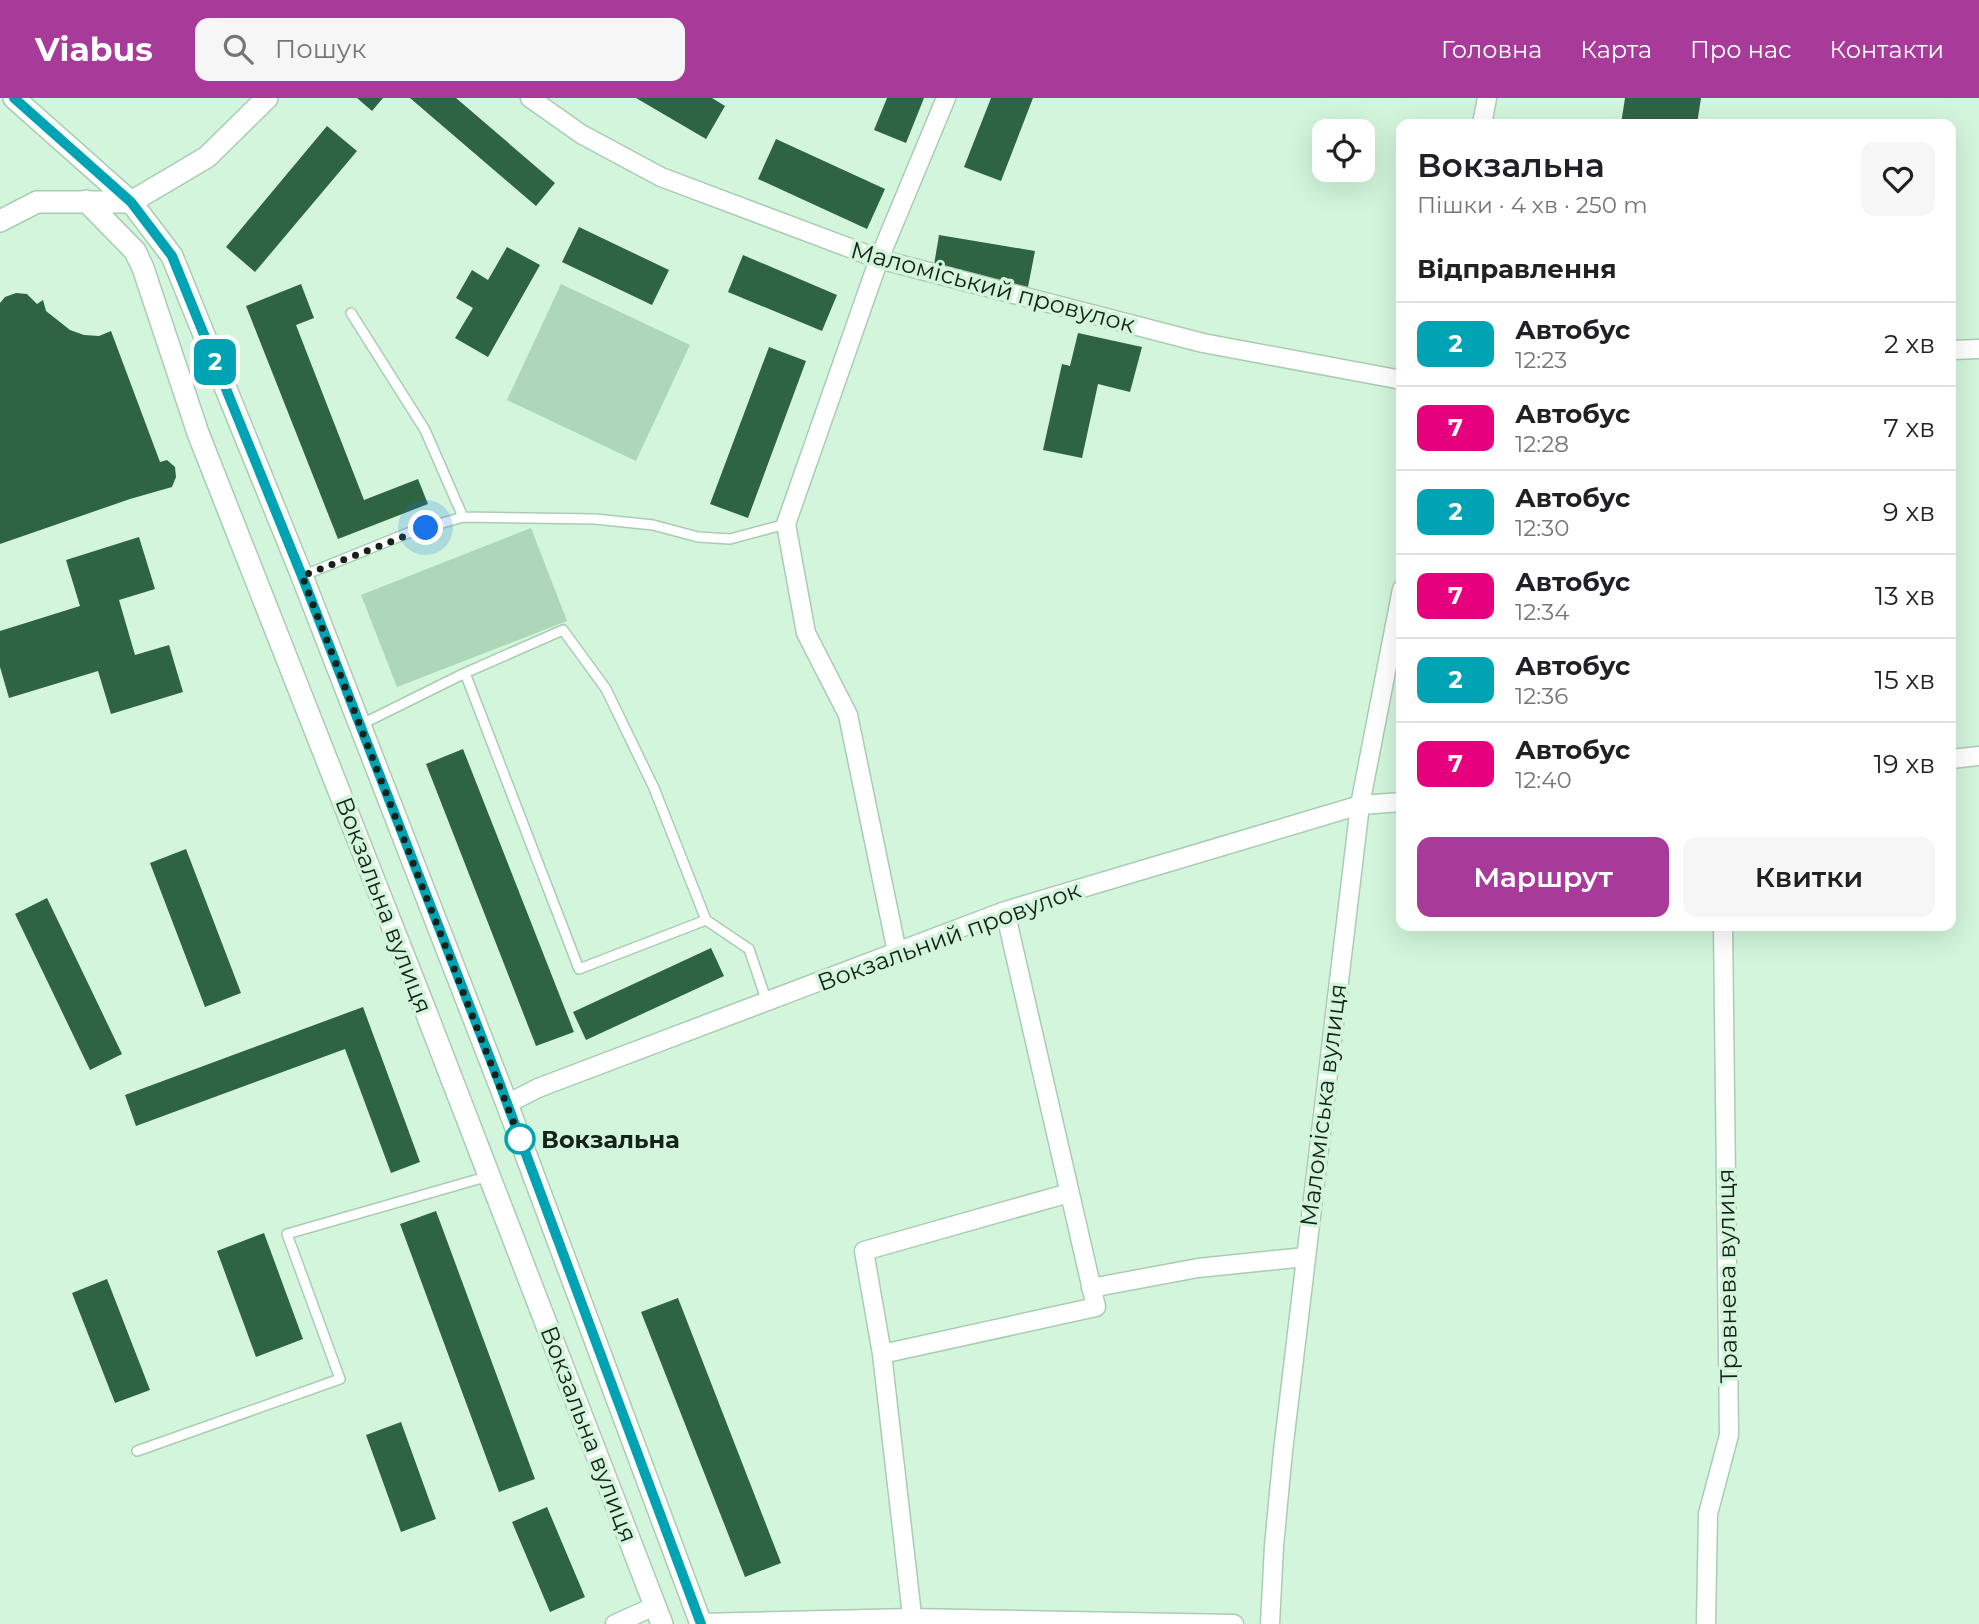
<!DOCTYPE html>
<html lang="uk">
<head>
<meta charset="utf-8">
<style>
  body { margin:0; font-family:Montserrat,sans-serif; background:#f6f6f6; color:#202124; height:100vh; display:flex; flex-direction:column; font-size:26px; white-space:nowrap }
  * { box-sizing:border-box; margin:0 }
  p { font-size:23px; color:#757577 }
  .icon { flex:none; width:38px; height:38px; fill:none; stroke:currentColor; stroke-width:2; stroke-linecap:round; stroke-linejoin:round }
  .map { position:relative; flex:1; overflow:hidden }
  .drawer { position:absolute; left:1396px; top:21px; width:560px; height:812px; display:flex; flex-direction:column; background:#fff; border-radius:14px; box-shadow:0 7px 28px #0002 }
  .drawer>* { flex:none }
  .badge { padding:0 14px; border-radius:10px; font-size:24px; line-height:46px }
  .controls { position:absolute; left:1312px; top:21px; display:grid; gap:14px }
  .controls a { display:grid; place-items:center; width:63px; height:63px; border-radius:14px; background:#fff; box-shadow:0 7px 28px #0002; font-size:35px }
  .you { position:absolute; width:35px; height:35px; margin:-18px; border:5px solid #fff; border-radius:50%; background:#1a73e8; box-shadow:0 0 0 10px #1a73e833 }
  .map>.badge { position:absolute; translate:-50% -50%; box-shadow:0 0 0 4px #fff }
  h2 { padding:0 21px; font-size:26px; line-height:63px }
  .round { display:grid; place-items:center; flex:none; width:74px; height:74px; border-radius:14px; background:#f6f6f6 }
  .overview { display:flex; align-items:center; justify-content:space-between; height:119px; padding:0 21px }
  h1 { font-size:33px; font-weight:600; line-height:52px }
  .cta { display:flex; gap:14px; margin-top:auto; padding:14px 21px }
  .cta a { flex:1; height:80px; border-radius:14px; background:#a83b99; color:#fff; font-size:28px; font-weight:600; line-height:80px; text-align:center }
  .cta a+a { background:#f6f6f6; color:#202124 }
  ul { padding:0; list-style:none }
  li { display:flex; align-items:center; gap:21px; height:84px; padding:0 21px; border-top:2px solid #e0e0e0 }
  li div { flex:1 }
  li b { display:block; font-size:26px }
  li em { font-style:normal }
  li .badge { min-width:77px; font-weight:700; text-align:center }
  header { display:flex; align-items:center; gap:42px; box-sizing:border-box; height:98px; padding:0 35px; background:#a83b99; color:#fff }
  header strong { font-size:33px }
  nav { display:flex; gap:38px; margin-inline-start:auto; font-size:24px }
  .search { width:490px; height:63px; background:#f6f6f6; display:flex; align-items:center; gap:18px; box-sizing:border-box; padding:0 24px; border-radius:14px; color:#757577; font-size:26px }
  .map>svg:first-child { display:block }
</style>
</head>
<body>
<header>
<strong>Viabus</strong>
<div class="search"><svg class="icon" aria-label="search" viewBox="0 0 24 24"><circle cx="10" cy="10" r="6"/><path d="M15 15l6 6"/></svg>Пошук</div>
<nav><a>Головна</a><a>Карта</a><a>Про нас</a><a>Контакти</a></nav>
</header>
<div class="map">
<svg width="1979" height="1526" viewBox="0 0 1979 1526">
  <rect width="100%" height="100%" fill="#d2f5db"/>
  <path fill="#aed7ba" d="M 561,186 L 690,247 L 636,363 L 507,302 Z
    M 531,430 L 567,523 L 397,589 L 361,497 Z"/>
  <path fill="#2f6442" d="M 357,0 L 383,0 L 372,13 Z
    M 410,0 L 456,0 L 555,85 L 536,108 Z
    M 636,0 L 712,0 L 725,8 L 706,41 Z
    M 887,0 L 924,0 L 906,45 L 874,32 Z
    M 991,0 L 1033,0 L 1001,83 L 964,69 Z
    M 1625,0 L 1701,0 L 1697,26 L 1621,26 Z
    M 327,28 L 357,53 L 255,174 L 226,149 Z
    M 776,41 L 885,91 L 867,131 L 758,81 Z
    M 579,129 L 669,172 L 652,207 L 562,164 Z
    M 939,137 L 1035,153 L 1028,189 L 933,173 Z
    M 507,149 L 540,167 L 488,259 L 455,240 L 473,210 L 456,200 L 472,172 L 488,182 Z
    M 743,157 L 837,197 L 822,233 L 728,194 Z
    M 301,186 L 314,220 L 296,227 L 364,402 L 418,381 L 428,406 L 338,441 L 246,208 Z
    M 16,195 L 27,196 L 37,206 L 43,202 L 46,213 L 70,232 L 84,237 L 99,238 L 111,233 L 160,364 L 167,362 L 175,369 L 176,379 L 172,389 L 130,401 L 0,446 L 0,205 L 5,199 Z
    M 1078,235 L 1142,249 L 1130,294 L 1098,286 L 1082,360 L 1043,352 L 1062,266 L 1070,268 Z
    M 769,249 L 806,263 L 748,420 L 710,406 Z
    M 139,439 L 155,491 L 119,502 L 135,557 L 169,547 L 183,594 L 111,616 L 98,573 L 9,600 L 0,569 L 0,533 L 80,508 L 66,462 Z
    M 463,651 L 574,934 L 536,948 L 426,666 Z
    M 186,751 L 241,895 L 205,909 L 150,765 Z
    M 47,800 L 122,956 L 90,972 L 15,816 Z
    M 711,850 L 724,878 L 586,942 L 573,914 Z
    M 363,909 L 420,1064 L 391,1075 L 345,951 L 136,1028 L 125,997 Z
    M 436,1113 L 535,1381 L 499,1394 L 400,1126 Z
    M 264,1135 L 303,1241 L 256,1259 L 217,1153 Z
    M 107,1181 L 150,1292 L 115,1305 L 72,1195 Z
    M 678,1200 L 781,1465 L 745,1479 L 641,1214 Z
    M 401,1324 L 436,1421 L 401,1434 L 366,1337 Z
    M 547,1409 L 585,1499 L 550,1514 L 512,1424 Z"/>
  <g fill="none" stroke-linecap="round" stroke-linejoin="round">
    <defs>
      <path id="service" d="M 351,215 L 425,332 L 463,419
        M 302,478 L 408,435 L 463,419 L 595,421 L 653,427 L 698,439 L 730,441 L 786,426
        M 465,575 L 579,871 L 706,822
        M 360,627 L 465,575 L 563,532 L 606,591 L 654,690 L 706,822 L 749,851 L 767,904
        M 137,1353 L 340,1281 L 287,1136 L 489,1078"/>
      <path id="minor" d="M 530,0 L 581,36 L 661,79 L 879,161 L 1203,245 L 1402,282
        M 1482,26 L 1487,0
        M 1951,252 L 1979,251
        M 1951,661 L 1979,658
        M 897,854 L 848,617 L 806,535 L 786,426 L 879,161 L 946,0
        M 507,1006 L 538,990 L 1005,813 L 1360,707 L 1402,704
        M 1091,1190 L 1198,1170 L 1305,1159
        M 882,1256 L 1096,1209 L 1005,813
        M 700,1525 L 911,1520 L 1234,1526
        M 615,1526 L 655,1508
        M 913,1526 L 882,1256 L 864,1153 L 1069,1095
        M 1270,1526 L 1274,1448 L 1283,1353 L 1360,707 L 1402,491
        M 1706,1526 L 1708,1416 L 1729,1337 L 1723,828"/>
      <path id="tertiary" d="M 14,0 L 131,104 L 172,158 L 302,478 L 507,1006 L 701,1526
        M 86,103 L 135,153 L 143,170 L 198,335 L 426,914 L 662,1526
        M 0,123 L 37,104 L 131,104 L 207,59 L 267,0"/>
    </defs>
    <use href="#service" stroke="#aaccb4" stroke-width="12"/>
    <use href="#minor" stroke="#aaccb4" stroke-width="21"/>
    <use href="#tertiary" stroke="#aaccb4" stroke-width="24"/>
    <use href="#service" stroke="#fff" stroke-width="9"/>
    <use href="#minor" stroke="#fff" stroke-width="18"/>
    <use href="#tertiary" stroke="#fff" stroke-width="21"/>
  </g>
  <g fill="none" stroke-linecap="round" stroke-linejoin="round">
    <defs>
      <path id="line" d="M 14,0 L 131,104 L 172,158 L 302,478 L 498,981 L 701,1526"/>
    </defs>
    <use href="#line" stroke="#fff" stroke-width="16"/>
    <use href="#line" stroke="#00a3b4" stroke-width="10"/>
    <path stroke="#152219" stroke-width="7" stroke-dasharray="0 12.6" d="M 426,430 L 302,478 L 520,1041"/>
  </g>
  <circle fill="#fff" stroke="#00a3b4" stroke-width="3.5" cx="520" cy="1041" r="14"/>
  <g text-anchor="middle" dominant-baseline="central" stroke-width="7" stroke-linejoin="round" paint-order="stroke">
    <g font-size="24" fill="#152219" stroke="#d2f5db">
      <text transform="translate(993 189) rotate(15)">Маломіський провулок</text>
      <text transform="translate(384 807) rotate(69)">Вокзальна вулиця</text>
      <text transform="translate(949 838) rotate(-20)">Вокзальний провулок</text>
      <text transform="translate(1323 1007) rotate(-83)">Маломіська вулиця</text>
      <text transform="translate(1727 1178) rotate(-91)">Травнева вулиця</text>
      <text transform="translate(589 1336) rotate(69)">Вокзальна вулиця</text>
    </g>
    <g font-size="24" font-weight="bold" fill="#152219" stroke="#d2f5db" text-anchor="start">
      <text x="541" y="1041">Вокзальна</text>
    </g>
  </g>
</svg>
<div class="controls">
<a><svg class="icon" aria-label="locate" viewBox="0 0 24 24"><circle cx="12" cy="12" r="6"/><path d="M12 2v4M12 18v4M2 12h4M18 12h4"/></svg></a>
</div>
<div class="you" style="left:426px;top:430px"></div>
<b class="badge" style="left:215px;top:264px;background:#00a3b4;color:#fff">2</b>
<section class="drawer">
<div class="overview"><div><h1>Вокзальна</h1><p>Пішки · 4 хв · 250 m</p></div><a class="round"><svg class="icon" aria-label="heart" viewBox="0 0 24 24"><path d="M12 20l-8-8c-3-5 5-10 8-4 3-6 11-1 8 4z"/></svg></a></div>
<h2>Відправлення</h2>
<ul>
<li><span class="badge" style="background:#00a3b4;color:#fff">2</span><div><b>Автобус</b><p>12:23</p></div><em>2 хв</em></li>
<li><span class="badge" style="background:#e6007e;color:#fff">7</span><div><b>Автобус</b><p>12:28</p></div><em>7 хв</em></li>
<li><span class="badge" style="background:#00a3b4;color:#fff">2</span><div><b>Автобус</b><p>12:30</p></div><em>9 хв</em></li>
<li><span class="badge" style="background:#e6007e;color:#fff">7</span><div><b>Автобус</b><p>12:34</p></div><em>13 хв</em></li>
<li><span class="badge" style="background:#00a3b4;color:#fff">2</span><div><b>Автобус</b><p>12:36</p></div><em>15 хв</em></li>
<li><span class="badge" style="background:#e6007e;color:#fff">7</span><div><b>Автобус</b><p>12:40</p></div><em>19 хв</em></li>
</ul>
<div class="cta"><a>Маршрут</a><a>Квитки</a></div>
</section>
</div>
</body>
</html>
